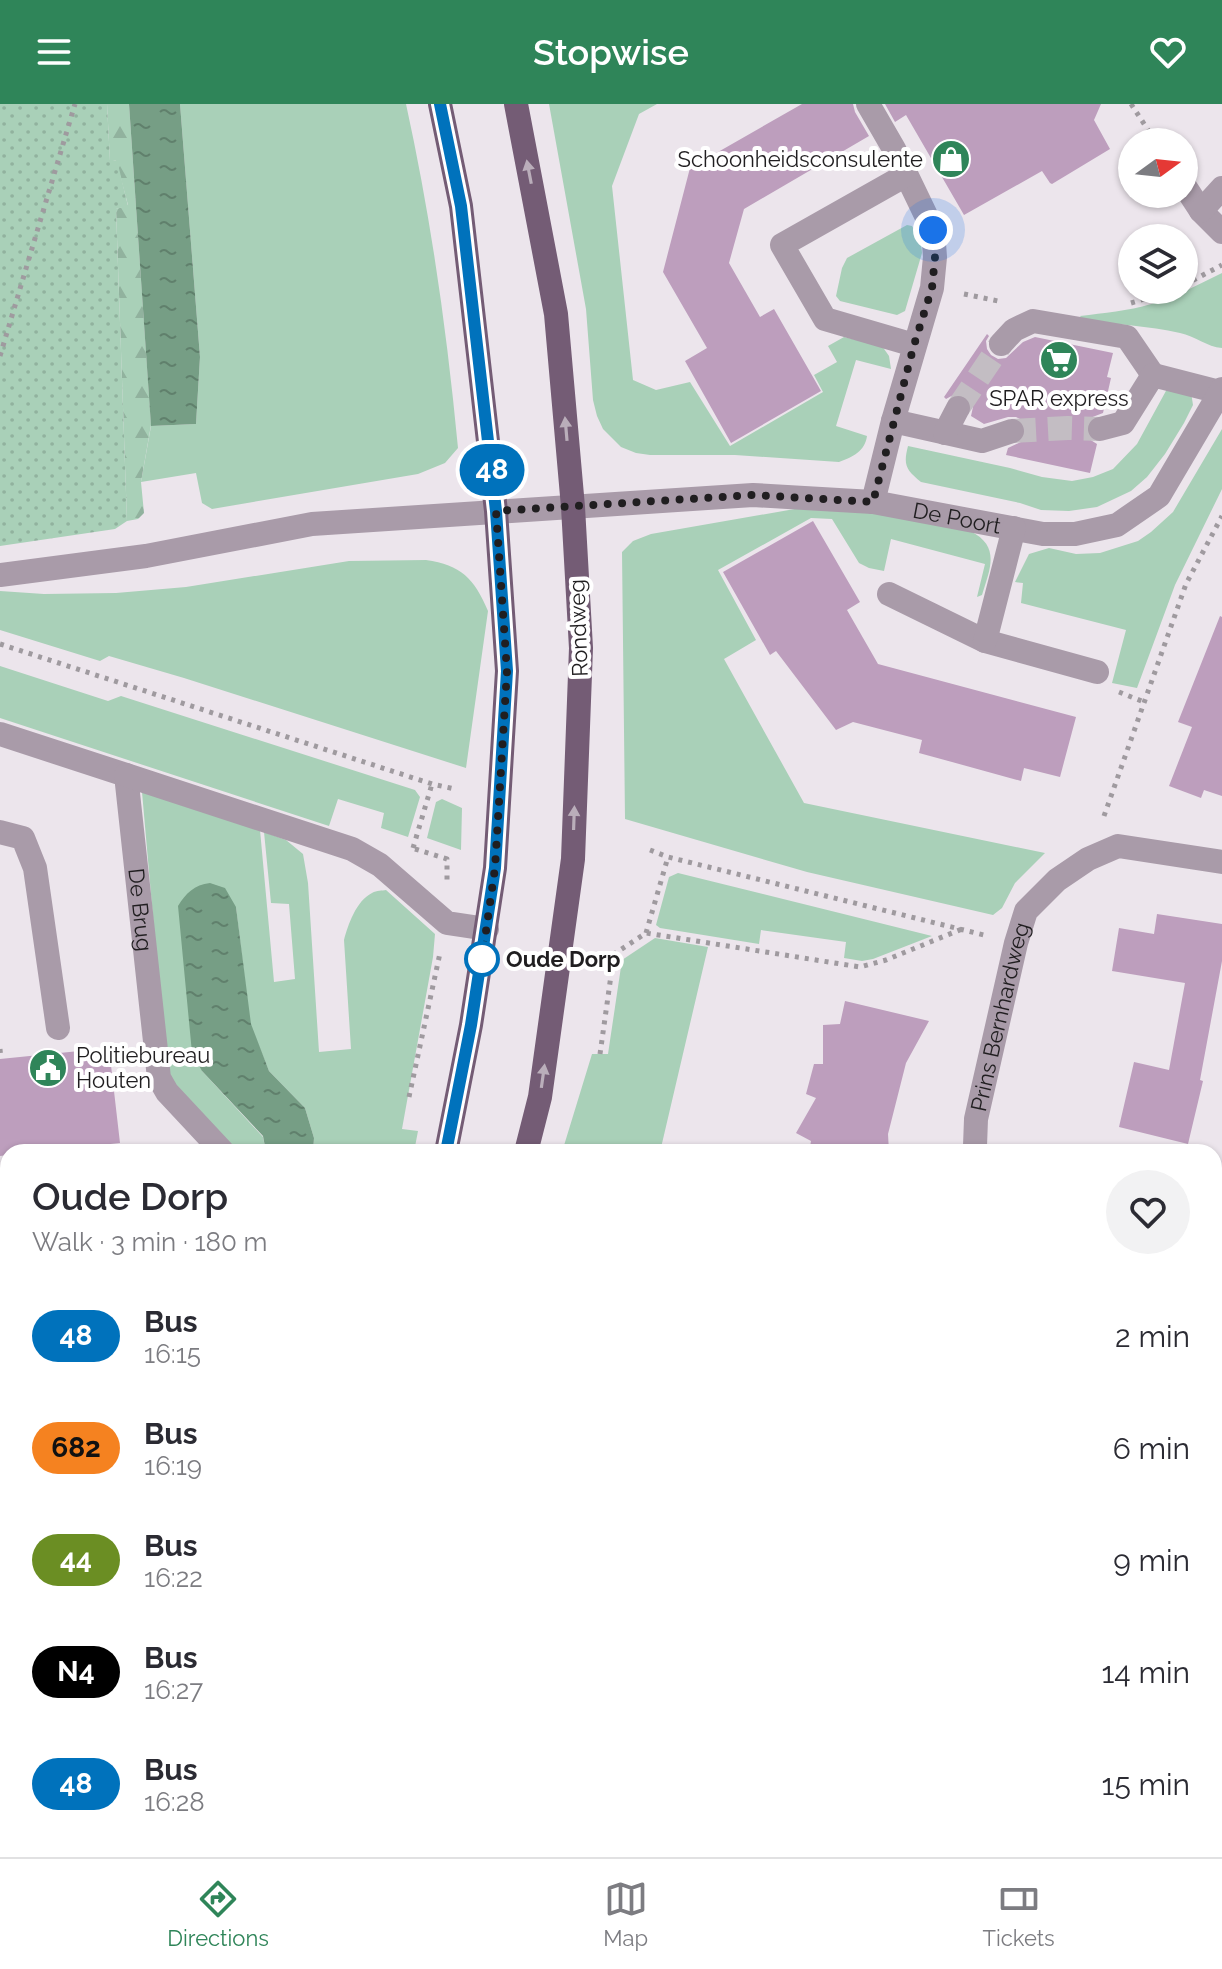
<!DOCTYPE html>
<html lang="en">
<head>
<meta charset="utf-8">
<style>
  body { margin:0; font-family:Raleway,sans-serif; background:#f2f2f3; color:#2b2b33; height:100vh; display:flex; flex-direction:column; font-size:30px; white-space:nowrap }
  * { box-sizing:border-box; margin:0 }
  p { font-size:26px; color:#7c7c81 }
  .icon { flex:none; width:44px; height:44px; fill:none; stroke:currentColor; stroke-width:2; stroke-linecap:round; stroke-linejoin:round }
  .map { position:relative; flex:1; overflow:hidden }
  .side { position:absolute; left:0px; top:1040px; width:1222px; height:714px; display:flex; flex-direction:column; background:#fff; border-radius:24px 24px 0 0; box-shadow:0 2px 6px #0004 }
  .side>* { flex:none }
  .badge { padding:0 16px; border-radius:26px; font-size:28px; line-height:52px }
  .needle { width:52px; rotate:75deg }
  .fabs { position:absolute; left:1118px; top:24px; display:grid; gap:16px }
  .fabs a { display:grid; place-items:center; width:80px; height:80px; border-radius:50%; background:#fff; box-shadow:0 2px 6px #0004; font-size:40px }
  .you { position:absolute; width:40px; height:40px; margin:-20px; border:6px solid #fff; border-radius:50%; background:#1a73e8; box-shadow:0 0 0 12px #1a73e833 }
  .map>.badge { position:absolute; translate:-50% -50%; box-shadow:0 0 0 4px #fff }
  .round { display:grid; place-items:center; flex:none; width:84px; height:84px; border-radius:42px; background:#f2f2f3 }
  .headline { display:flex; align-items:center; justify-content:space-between; height:136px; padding:0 32px }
  h1 { font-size:38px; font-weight:600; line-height:60px }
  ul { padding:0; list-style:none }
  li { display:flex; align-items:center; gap:24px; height:112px; padding:0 32px }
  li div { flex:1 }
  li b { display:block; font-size:30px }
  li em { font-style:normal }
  li .badge { min-width:88px; font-weight:700; text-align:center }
  header { display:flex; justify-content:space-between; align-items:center; height:104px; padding:0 32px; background:#2f8559; color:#fff; font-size:36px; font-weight:600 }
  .dock { display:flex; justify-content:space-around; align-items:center; height:112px; border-top:2px solid #e1e1e2; background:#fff; font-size:22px; color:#7c7c81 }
  .dock a { display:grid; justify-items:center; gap:4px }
  .dock .on { color:#2f8559 }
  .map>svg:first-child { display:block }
</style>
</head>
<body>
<header><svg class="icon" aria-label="menu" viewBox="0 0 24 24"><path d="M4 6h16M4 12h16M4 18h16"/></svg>Stopwise<svg class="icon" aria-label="heart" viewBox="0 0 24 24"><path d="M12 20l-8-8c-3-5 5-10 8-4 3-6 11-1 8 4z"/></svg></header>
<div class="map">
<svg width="1222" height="1753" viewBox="0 0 1222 1753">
  <defs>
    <pattern id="forest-firs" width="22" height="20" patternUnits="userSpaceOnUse" patternTransform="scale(2)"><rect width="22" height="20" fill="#a9d0b8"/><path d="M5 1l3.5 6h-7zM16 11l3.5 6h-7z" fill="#91b29e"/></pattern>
    <pattern id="park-dots" width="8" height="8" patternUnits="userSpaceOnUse" patternTransform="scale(2)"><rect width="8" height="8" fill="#a9d0b8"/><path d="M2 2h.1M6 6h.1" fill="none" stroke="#91b29e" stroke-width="1.8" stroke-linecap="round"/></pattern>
    <pattern id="water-ripples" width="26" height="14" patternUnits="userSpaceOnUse" patternTransform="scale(2)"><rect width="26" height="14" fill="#769e85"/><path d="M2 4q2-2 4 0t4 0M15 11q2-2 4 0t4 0" fill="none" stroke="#60806c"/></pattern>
  </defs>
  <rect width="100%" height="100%" fill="#ece5ec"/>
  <path fill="#a9d0b8" d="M 180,0 L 406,0 C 431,114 447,228 458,344 L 445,359 L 418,370 L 212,405 L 202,399 L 196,369 L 141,378 L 151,322 L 196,320 L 200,253 Z
    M 549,0 L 657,0 L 639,10 L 612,82 L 633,276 L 656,286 L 690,278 L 730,342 L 823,288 L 814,271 L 837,258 L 828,242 L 844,233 L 882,242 L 889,252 L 891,265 L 856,256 L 836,322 L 867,332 C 865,347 853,353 839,358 L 735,351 L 650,351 L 636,349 L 621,343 L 603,325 L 597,312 L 593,296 L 586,205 Z
    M 907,121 L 912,122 L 921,138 L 922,149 L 905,207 L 897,211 L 840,197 L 836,192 L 842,164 L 847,154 Z
    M 1222,169 L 1222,244 C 1207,243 1195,232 1180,229 C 1148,222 1116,220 1084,217 L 1080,212 C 1104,209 1128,207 1151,200 C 1176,193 1199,180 1222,169 Z
    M 1167,285 L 1191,288 L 1193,301 L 1184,319 L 1165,350 L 1147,373 L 1131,387 L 1097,403 L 1069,407 L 1041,406 L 1020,399 L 921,378 C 906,366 903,361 908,342 L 1010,364 L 1042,373 L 1072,377 L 1093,373 L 1113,365 L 1137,340 Z
    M 1222,325 L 1222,385 L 1175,481 L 1137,584 L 1112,579 L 1126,526 L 1021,499 L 1023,479 L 1015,478 L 1029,450 L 1049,444 L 1076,450 L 1100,449 L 1138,437 L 1151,428 L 1173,408 Z
    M 836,402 L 970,427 C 1001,442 990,465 982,491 L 977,493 L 985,460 L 891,435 L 884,467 L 869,464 L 859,459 L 832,415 L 811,414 L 718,466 L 756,536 L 724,555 L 804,699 L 1045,749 L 1015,779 L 1002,804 L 993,811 L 807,768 L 625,715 L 622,448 L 633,437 L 651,430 L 806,403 Z
    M 426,456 C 461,461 474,474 488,507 L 466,664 L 184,574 L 109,552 L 100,557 L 0,526 L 0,487 L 44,490 L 116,489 L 186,483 L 349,457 Z
    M 0,562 L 108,597 L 121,592 L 415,686 L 420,693 L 408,733 L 381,724 L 384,709 L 338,695 L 329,722 L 0,614 Z
    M 142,688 L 260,726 L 274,878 L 295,875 L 289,800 L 271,799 L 264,728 L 286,736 L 303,750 L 308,779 L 319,948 L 351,945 L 344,836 C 348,821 356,797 372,789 C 377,786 382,787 386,786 L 435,830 L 433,853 L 402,1025 L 418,1027 L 414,1048 L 313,1048 L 314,1034 L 305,1004 L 269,967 L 250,920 L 236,803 L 202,967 L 263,1033 L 266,1048 L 234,1048 L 167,972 Z
    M 442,695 L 462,704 L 461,746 L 427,734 L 436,698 Z
    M 678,769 L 932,832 L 873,855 L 862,857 L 844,854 L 846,838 L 761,826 L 759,840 L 660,824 L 656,821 L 669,773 Z
    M 655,834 L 708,843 L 660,1048 L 562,1048 L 592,950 L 608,950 L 622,856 Z
    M 102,1746 L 222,1746 L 219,1753 L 100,1753 Z"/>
  <path fill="url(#forest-firs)" d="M 107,0 L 129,0 L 151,321 L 141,378 L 144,409 L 138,415 L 127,417 L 116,105 L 128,101 L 116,56 L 110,58 Z"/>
  <path fill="url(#park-dots)" d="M 0,0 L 107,0 L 110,57 L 117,56 L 128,102 L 116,105 L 127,417 L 115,425 L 0,442 Z"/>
  <path fill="url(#water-ripples)" d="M 129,0 L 180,0 L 200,253 L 196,320 L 151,322 Z
    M 210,779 L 225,784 L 236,803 L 251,920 L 269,967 L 305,1004 L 314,1034 L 313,1048 L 266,1048 L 263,1032 L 202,967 L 192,949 L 178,802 C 186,789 194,781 210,779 Z"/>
  <path fill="#bd9ebd" d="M 802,0 L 853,0 L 855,8 L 869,32 L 744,105 L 729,159 L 760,213 L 774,205 L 821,287 L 731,339 L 685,257 L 707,244 L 663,168 L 690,64 Z
    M 885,0 L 1101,0 L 1094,16 L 1110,45 L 1052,80 L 1050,79 L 1042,67 L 964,111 L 906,11 L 895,18 Z
    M 987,230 L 989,232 L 986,237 L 987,245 L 991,251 L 998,255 L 1006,254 L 1023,238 L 1035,233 L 1113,249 L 1107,273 L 1111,274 L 1103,309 L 1090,314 L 1085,322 L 1085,328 L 1089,335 L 1097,340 L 1090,369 L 1006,351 L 1008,344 L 1023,337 L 1026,331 L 1026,323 L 1022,316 L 1016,313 L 1008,313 L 984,320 L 971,312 L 973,303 L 971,297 L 966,291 L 957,289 L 946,295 L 944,293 Z
    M 813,417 L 860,498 L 847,506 L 878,560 L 1076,613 L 1060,673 L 1024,664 L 1021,677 L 952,658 L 919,649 L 922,636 L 853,618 L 836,626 L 776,547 L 770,551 L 723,468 Z
    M 1220,512 L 1222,513 L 1222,692 L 1204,686 L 1201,694 L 1169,682 L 1192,623 L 1178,618 Z
    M 1157,810 L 1222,820 L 1222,857 L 1200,976 L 1203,977 L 1188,1040 L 1119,1023 L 1134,958 L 1169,966 L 1185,879 L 1112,867 L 1119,824 L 1154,830 Z
    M 845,897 L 929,917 L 906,959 L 888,1030 L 889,1048 L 809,1048 L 811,1037 L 796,1029 L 816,994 L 806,990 L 814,960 L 823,960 L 823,921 L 840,920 Z
    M 109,944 L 120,1039 L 35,1048 L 8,1048 L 8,1051 L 0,1052 L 0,955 Z"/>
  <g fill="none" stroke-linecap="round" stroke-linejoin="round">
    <path stroke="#c3bdc3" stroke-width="24" stroke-dasharray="24 12" stroke-linecap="butt" d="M 958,304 L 1001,240
      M 1012,327 L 1068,324 L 1100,325"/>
    <path stroke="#9f9a9f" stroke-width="5" stroke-dasharray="4 6" stroke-linecap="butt" d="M 1131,0 L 1156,38
      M 1184,181 L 1222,161
      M 964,190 L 998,197
      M 1131,199 L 1174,186
      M 0,252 L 75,0
      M 0,540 L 432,680 L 455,685
      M 1119,588 L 1144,598
      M 1104,712 L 1186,480 L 1222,412
      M 413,744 L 432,680
      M 415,745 L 447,755 L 447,776
      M 650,746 L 668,753 L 984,831
      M 646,829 L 668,753
      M 0,945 L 1,955
      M 600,950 L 614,850 L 646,829 L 860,863 L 886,856 L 962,825
      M 409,993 L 440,849"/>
    <g stroke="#a99ba9" stroke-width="24">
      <path d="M 868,0 L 894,45 L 933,126 L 935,153 L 932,184 L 893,317 L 873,398"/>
      <path d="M 906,71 L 782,141 L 825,215 L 914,241"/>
      <path d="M 1184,81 L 1201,107 L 1222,128"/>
      <path d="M 1201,107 L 1222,84"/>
      <path d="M 1001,240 L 1014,226 L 1033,217 L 1127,233 L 1153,271"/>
      <path d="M 893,317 L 982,337 L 1012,327"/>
      <path d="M 1100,325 L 1123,319 L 1153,271 L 1220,288"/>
      <path d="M 945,329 L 958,304"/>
      <path id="s1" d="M 0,471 L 146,452 L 312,420 L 753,391 L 873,398 L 1043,430 L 1075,430 L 1117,421 L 1159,392 L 1222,285"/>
      <path d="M 889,490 L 985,537 L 1097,568"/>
      <path d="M 985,537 L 1014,424"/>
      <path id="s2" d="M 0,630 L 126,671 L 159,974 L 167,988 L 223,1048"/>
      <path d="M 126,671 L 352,745 L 380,761 L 447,819 L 487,825"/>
      <path d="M 0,728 L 23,734 L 35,764 L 58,924"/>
      <path id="s3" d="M 976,1048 L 975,1042 L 976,1015 L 1016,839 L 1026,807 L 1057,776 L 1088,755 L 1118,742 L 1222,758"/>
      <path d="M 1214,1210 L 1222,1175"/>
      <path d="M 808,1753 L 810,1746"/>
      <path d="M 1091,1753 L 1093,1746"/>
    </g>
    <path stroke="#745c75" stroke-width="24" d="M 440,0 L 461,102 L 496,407 L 507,567 L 495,764 L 471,921 L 446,1048
      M 516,0 L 556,210 L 573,403 L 581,544 L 573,755 L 540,993 L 526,1048
      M 238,1753 L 240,1746
      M 316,1753 L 318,1746"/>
  </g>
  <defs><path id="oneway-solid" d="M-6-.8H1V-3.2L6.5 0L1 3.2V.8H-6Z" transform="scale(2)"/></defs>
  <g fill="#baaeba">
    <use href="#oneway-solid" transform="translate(529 68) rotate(-101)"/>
    <use href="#oneway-solid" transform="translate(566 325) rotate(-95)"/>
    <use href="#oneway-solid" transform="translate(574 714) rotate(-88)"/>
    <use href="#oneway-solid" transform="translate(543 972) rotate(-82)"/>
  </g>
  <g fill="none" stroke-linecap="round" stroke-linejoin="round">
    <defs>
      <path id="line" d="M 440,0 L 461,102 L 496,407 L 507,567 L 495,764 L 471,921 L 446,1048"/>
    </defs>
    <use href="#line" stroke="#fff" stroke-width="18"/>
    <use href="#line" stroke="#0072bc" stroke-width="12"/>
    <path stroke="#201e20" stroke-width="8" stroke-dasharray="0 14.4" d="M 482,855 L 495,764 L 507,567 L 496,407 L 753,391 L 873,398 L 914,241 L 932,184 L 935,153 L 933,126"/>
  </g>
  <defs>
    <symbol id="shop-disc" viewBox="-11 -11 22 22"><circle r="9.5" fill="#2f8559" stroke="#fff"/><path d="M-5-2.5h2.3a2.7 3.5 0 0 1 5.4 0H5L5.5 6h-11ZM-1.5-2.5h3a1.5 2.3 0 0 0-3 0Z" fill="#fff"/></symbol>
    <symbol id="supermarket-disc" viewBox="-11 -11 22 22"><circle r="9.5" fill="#2f8559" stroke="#fff"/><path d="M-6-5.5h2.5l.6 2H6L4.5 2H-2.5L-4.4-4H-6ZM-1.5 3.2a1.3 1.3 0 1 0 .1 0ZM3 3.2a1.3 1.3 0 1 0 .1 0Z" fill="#fff"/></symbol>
    <symbol id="civic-disc" viewBox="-11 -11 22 22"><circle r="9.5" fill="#2f8559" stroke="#fff"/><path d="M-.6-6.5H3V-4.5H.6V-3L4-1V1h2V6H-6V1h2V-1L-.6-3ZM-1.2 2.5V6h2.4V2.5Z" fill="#fff"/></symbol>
  </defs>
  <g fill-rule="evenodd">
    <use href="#shop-disc" x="929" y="33" width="44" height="44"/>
    <use href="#supermarket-disc" x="1037" y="234" width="44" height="44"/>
    <use href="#civic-disc" x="26" y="942" width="44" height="44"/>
  </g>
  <circle fill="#fff" stroke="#0072bc" stroke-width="4" cx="482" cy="855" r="16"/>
  <g text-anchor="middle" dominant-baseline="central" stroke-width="8" stroke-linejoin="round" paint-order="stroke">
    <g font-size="22" fill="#201e20" stroke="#fff" text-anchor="end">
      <text x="923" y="55">Schoonheidsconsulente</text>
      <text x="1059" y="294" text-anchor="middle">SPAR express</text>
      <text x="76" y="951" text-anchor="start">Politiebureau<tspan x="76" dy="25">Houten</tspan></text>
    </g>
    <g font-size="22" fill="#201e20" stroke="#fff">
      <text stroke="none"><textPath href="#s1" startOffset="964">De Poort</textPath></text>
      <text transform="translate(578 524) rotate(-92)">Rondweg</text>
      <text stroke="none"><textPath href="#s2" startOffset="268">De Brug</textPath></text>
      <text stroke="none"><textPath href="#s3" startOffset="138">Prins Bernhardweg</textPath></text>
    </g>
    <g font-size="22" font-weight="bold" fill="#201e20" stroke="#fff" text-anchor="start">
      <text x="506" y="855">Oude Dorp</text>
    </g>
  </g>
</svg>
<div class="fabs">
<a><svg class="needle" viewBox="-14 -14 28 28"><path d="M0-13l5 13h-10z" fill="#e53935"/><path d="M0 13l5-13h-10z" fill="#7c7c81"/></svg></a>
<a><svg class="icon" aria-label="layers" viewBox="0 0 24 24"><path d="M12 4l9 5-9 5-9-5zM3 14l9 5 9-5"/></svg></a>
</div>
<div class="you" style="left:933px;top:126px"></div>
<b class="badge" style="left:492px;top:366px;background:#0072bc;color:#fff">48</b>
<section class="side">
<div class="headline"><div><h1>Oude Dorp</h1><p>Walk · 3 min · 180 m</p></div><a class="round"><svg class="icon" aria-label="heart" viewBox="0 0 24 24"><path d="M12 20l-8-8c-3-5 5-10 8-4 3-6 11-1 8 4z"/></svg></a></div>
<ul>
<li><span class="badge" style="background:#0072bc;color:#fff">48</span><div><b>Bus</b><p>16:15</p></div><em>2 min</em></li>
<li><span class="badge" style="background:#f58220;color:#111">682</span><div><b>Bus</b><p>16:19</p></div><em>6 min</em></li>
<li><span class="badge" style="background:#6b8e23;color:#fff">44</span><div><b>Bus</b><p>16:22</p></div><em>9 min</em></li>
<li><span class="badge" style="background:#000;color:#fff">N4</span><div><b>Bus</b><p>16:27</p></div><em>14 min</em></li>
<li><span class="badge" style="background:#0072bc;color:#fff">48</span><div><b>Bus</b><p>16:28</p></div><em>15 min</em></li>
</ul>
</section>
</div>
<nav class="dock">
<a class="on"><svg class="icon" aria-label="directions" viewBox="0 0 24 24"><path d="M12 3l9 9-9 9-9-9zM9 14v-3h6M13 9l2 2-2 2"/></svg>Directions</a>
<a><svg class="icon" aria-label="map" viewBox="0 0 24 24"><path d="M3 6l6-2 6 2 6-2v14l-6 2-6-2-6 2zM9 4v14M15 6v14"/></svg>Map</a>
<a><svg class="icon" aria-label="tickets" viewBox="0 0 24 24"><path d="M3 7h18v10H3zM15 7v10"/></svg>Tickets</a>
</nav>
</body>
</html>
